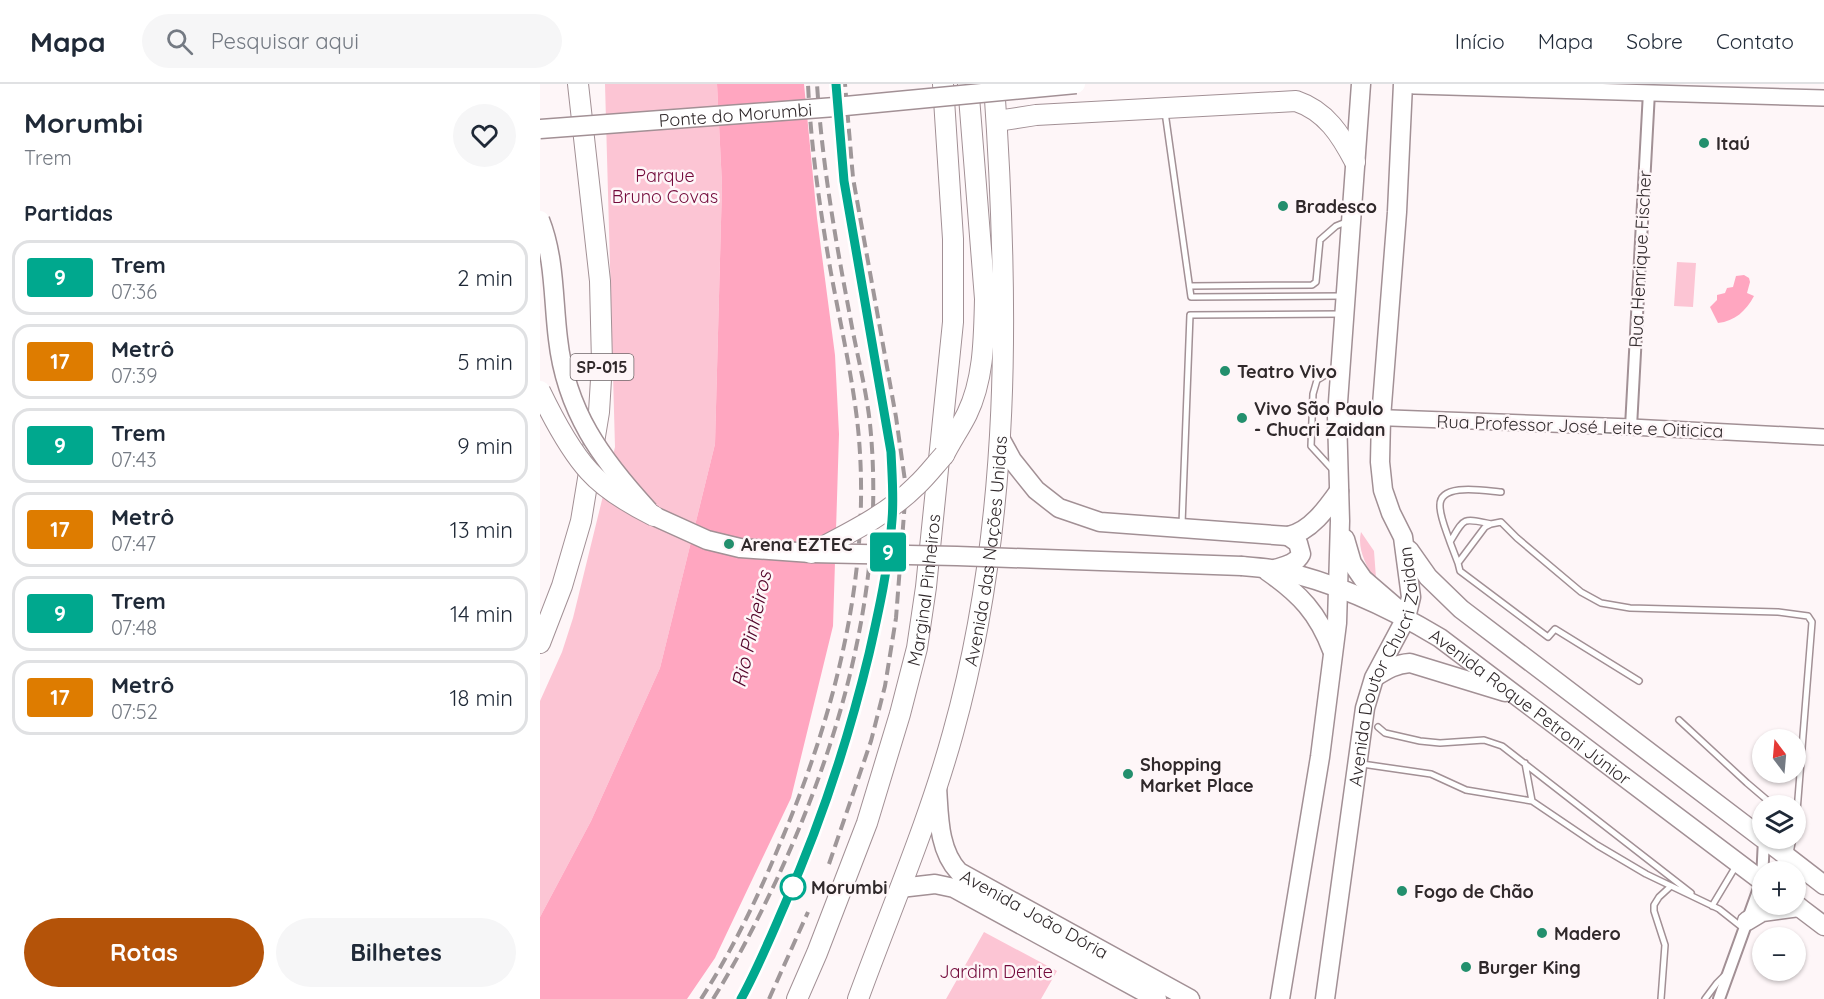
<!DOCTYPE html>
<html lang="pt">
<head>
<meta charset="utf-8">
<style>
  body { margin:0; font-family:Quicksand,sans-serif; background:#f6f6f7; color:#1f2937; height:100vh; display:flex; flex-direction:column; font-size:22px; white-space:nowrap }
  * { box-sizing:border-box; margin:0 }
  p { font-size:20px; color:#747a83 }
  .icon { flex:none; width:33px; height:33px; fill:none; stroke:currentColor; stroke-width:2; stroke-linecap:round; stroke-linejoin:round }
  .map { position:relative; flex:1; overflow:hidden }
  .side { display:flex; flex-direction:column; background:#fff; width:540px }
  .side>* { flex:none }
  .badge { padding:0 12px; border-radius:4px; font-size:21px; line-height:39px }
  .needle { width:39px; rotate:344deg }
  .controls { position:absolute; left:1212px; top:645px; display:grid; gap:12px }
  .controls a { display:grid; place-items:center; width:54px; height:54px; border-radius:50%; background:#fff; box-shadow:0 2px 4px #0004; font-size:30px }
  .map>.badge { position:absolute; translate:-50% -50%; box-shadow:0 0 0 3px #fff }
  h2 { padding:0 24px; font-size:22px; line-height:54px }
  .round { display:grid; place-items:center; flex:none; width:63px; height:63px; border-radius:32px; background:#f6f6f7 }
  .overview { display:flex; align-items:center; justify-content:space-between; height:102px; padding:0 24px }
  h1 { font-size:28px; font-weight:700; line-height:45px }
  .primary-button { display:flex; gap:12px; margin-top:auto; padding:12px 24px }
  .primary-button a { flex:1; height:69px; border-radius:36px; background:#b45309; color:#fff; font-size:24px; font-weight:700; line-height:69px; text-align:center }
  .primary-button a+a { background:#f6f6f7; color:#1f2937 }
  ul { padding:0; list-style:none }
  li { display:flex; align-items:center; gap:18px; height:75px; margin:0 12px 9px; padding:0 12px; border:3px solid #e0e1e3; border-radius:18px }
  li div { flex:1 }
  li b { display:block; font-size:22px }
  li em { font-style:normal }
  li .badge { min-width:66px; font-weight:700; text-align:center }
  header { display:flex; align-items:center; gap:36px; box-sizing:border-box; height:84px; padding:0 30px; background:#fff; border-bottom:2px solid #e0e1e3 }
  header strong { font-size:28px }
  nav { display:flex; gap:33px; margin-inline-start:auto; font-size:21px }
  .search { width:420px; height:54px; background:#f6f6f7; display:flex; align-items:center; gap:15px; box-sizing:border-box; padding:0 21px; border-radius:33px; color:#747a83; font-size:22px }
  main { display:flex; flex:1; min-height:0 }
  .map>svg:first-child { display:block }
</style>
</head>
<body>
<header>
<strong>Mapa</strong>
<div class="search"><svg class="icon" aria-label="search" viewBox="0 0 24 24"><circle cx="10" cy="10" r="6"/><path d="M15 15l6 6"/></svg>Pesquisar aqui</div>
<nav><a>Início</a><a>Mapa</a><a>Sobre</a><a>Contato</a></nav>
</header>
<main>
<section class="side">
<div class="overview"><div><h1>Morumbi</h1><p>Trem</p></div><a class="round"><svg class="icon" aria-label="heart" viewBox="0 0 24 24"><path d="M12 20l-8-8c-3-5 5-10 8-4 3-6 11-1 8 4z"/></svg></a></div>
<h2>Partidas</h2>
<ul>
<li><span class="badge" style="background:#00a88e;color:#fff">9</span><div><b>Trem</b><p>07:36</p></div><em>2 min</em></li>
<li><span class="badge" style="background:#de7c00;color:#fff">17</span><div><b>Metrô</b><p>07:39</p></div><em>5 min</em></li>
<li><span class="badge" style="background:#00a88e;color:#fff">9</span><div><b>Trem</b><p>07:43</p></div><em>9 min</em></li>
<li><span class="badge" style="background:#de7c00;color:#fff">17</span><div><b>Metrô</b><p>07:47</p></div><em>13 min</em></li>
<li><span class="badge" style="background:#00a88e;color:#fff">9</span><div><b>Trem</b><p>07:48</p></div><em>14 min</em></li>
<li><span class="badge" style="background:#de7c00;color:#fff">17</span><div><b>Metrô</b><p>07:52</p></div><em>18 min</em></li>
</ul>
<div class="primary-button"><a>Rotas</a><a>Bilhetes</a></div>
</section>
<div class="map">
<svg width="1284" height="915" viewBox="0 0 1284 915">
  <rect width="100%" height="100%" fill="#fef6f8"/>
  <path fill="#fcc5d4" d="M 65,0 L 177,0 L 182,101 L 175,360 L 120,584 L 51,737 L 0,833 L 0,617 L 22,568 L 33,534 L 75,363 Z
    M 1137,178 L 1156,179 L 1153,223 L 1134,222 Z
    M 821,448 L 834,467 L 836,494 L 833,494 C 826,480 817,465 821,448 Z
    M 444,848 L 517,887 L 501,915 L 406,915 Z"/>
  <path fill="#ffa6c0" d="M 177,0 L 264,0 L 277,134 L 295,271 L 299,350 L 293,542 L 251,714 L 175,874 L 147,915 L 0,915 L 0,833 L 51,737 L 120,584 L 175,360 L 182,101 Z
    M 1204,191 L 1209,194 L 1210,198 L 1207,209 L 1214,212 C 1206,227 1195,237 1178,239 L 1170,223 L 1177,216 L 1177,211 L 1185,209 L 1187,204 L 1193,203 L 1196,192 Z"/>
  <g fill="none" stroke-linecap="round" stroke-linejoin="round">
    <defs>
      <path id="lane" d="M 625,28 L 651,213 L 803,212
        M 650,202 L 772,201 L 776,198 L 780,156 L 796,142 L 806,138
        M 793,386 L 771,362 L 773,310 L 777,296 L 797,284
        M 642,440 L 650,231 L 801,230
        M 910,458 C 906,446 900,433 900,422 C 899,398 946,407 961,408
        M 918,479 L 910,458 C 925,433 922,434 951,440
        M 1099,597 L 1015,545 L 1008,553 L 920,487 L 918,479 L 945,443 L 951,440 L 961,438 L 977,454 L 1041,508 L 1061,519 L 1090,524 L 1238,528 L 1268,532 L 1272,538 L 1256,740
        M 1139,636 L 1207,699 L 1234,722
        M 838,643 L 845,649 L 880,657 L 900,659 L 944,656 L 962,662 L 1151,809
        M 985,679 L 992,717
        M 822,680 L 891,690 L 926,706 L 992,717 L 1057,761 L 1106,790 L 1179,825 L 1203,844
        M 1250,769 L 1253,754
        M 1172,822 L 1196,782
        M 1121,915 L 1125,861 L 1114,827 L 1114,821 L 1119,813 L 1131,802
        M 1165,915 L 1177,899 L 1185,891"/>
      <path id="street" d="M 1091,343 L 1109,8
        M 1179,915 L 1222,796 L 1224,755"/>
      <path id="secondary" d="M 863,0 L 875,2 L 1284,14
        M 797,332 L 1091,343 L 1284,353"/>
      <g id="primary">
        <path d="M 460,354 L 472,376 L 496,406 L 519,424 L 560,438 L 748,452 C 770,448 787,424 799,407"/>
        <path d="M 114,432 L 167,456 L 200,464 L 271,469"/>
        <path d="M 805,455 L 812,479 L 823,495 L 859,526"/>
        <path d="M 869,466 L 888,493 L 921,525 L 1222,754"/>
        <path id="s1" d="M 702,482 C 714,483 727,484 738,486 C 794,498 852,525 900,554 L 1222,797"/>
        <path d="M 735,485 C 745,482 756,480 761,470 L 758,459 L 748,452"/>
        <path d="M 727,487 C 760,510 778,529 792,566"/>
        <path d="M 835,593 C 847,585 856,580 870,579 L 965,608"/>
        <path id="s2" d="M 397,703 C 399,731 398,766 419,788 L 650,915"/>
        <path d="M 1223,754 L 1284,801"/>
        <path d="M 360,804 L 395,800 L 414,804 L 617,915"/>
        <path d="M 1255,820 L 1284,842"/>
        <path d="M 1207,837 L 1222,828 L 1259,823"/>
        <path d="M 740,915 L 780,673 L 797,539 L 800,437 L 797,332 L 821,0"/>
        <path id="s3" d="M 785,915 L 825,624 L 834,594 L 866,534 L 871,513 L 863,453 L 851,429 L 843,406 L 840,378 L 841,334 L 857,128 L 863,0"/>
      </g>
      <g id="highway">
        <path d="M 457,37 L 496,31 L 756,17 C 786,27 801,51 815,78"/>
        <path d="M 404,371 C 411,357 420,344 427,330 C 444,295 444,254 445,215 L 428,0"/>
        <path d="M 0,559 L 22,502 L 41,437 L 59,328 L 62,279 L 60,197 L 38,0"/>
        <path id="s4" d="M 257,915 L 277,869 L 327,739 L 360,630 L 377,564 L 386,503 L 413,238 L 413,155 L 403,0"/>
        <path id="s5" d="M 318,915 C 350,827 388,740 413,649 C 472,438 469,216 454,0"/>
      </g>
    </defs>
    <use href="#lane" stroke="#a29095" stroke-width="8"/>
    <use href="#street" stroke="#a29095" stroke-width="14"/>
    <use href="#secondary" stroke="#a29095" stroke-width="18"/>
    <use href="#primary" stroke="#a29095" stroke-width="21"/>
    <use href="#highway" stroke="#a29095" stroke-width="22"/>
    <use href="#lane" stroke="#fff" stroke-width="5"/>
    <use href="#street" stroke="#fff" stroke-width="10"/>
    <use href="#secondary" stroke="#fff" stroke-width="15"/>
    <use href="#primary" stroke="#fff" stroke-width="18"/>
    <use href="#highway" stroke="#fff" stroke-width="20"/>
    <path stroke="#9f9799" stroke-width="4" stroke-dasharray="12 6" stroke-linecap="butt" d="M 267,770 C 292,704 313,637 329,568 C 345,502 356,437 351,368 L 304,97 L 298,36
      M 289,780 L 331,657 L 345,602 L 356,534 L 366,404 L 356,333 L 313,94 L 305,0
      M 161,915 C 192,867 217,815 239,762 C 296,629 334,481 317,335 C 311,286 300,238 291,189 C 280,126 271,64 268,0
      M 173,915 C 197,877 217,837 236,797 C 302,655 346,497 330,340 C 326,303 316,267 310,232 C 295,154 282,78 277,0
      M 201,915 L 246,818
      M 229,915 L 268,828"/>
    <defs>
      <g id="primary-bridge">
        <path id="s6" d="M 0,45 L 295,23 L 536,0"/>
        <path d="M 0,136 C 15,174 13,215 18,255 C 26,327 61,375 109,427"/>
        <path d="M 271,469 L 417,472 L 702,482"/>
      </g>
      <path id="highway-bridge" d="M 0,307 C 12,332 30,366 49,387 C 66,406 90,420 114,432
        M 271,469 C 307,450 347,431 376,402 C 386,393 395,381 404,371"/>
    </defs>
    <use href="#primary-bridge" stroke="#a29095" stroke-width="21" stroke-linecap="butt"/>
    <use href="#highway-bridge" stroke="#a29095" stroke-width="22" stroke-linecap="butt"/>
    <use href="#primary-bridge" stroke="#fff" stroke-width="18"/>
    <use href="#highway-bridge" stroke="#fff" stroke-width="20"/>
  </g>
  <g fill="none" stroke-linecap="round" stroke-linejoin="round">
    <defs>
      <path id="line" d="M 201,915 C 218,884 231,852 245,820 C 281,739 308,657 329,570 C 339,526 349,481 352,436 C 354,414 352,391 351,368 L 304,97 L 296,0"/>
    </defs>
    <use href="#line" stroke="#fff" stroke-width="14"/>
    <use href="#line" stroke="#00a88e" stroke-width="9"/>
  </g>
  <g fill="#238f6d" stroke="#fef6f8" stroke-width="2">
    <circle cx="1164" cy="59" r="6"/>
    <circle cx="743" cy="122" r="6"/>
    <circle cx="685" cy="287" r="6"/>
    <circle cx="702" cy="334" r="6"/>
    <circle cx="189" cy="460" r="6"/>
    <circle cx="588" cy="690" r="6"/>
    <circle cx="862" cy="807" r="6"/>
    <circle cx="1002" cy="849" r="6"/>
    <circle cx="926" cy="883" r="6"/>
  </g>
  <circle fill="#fff" stroke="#00a88e" stroke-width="3" cx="253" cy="803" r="12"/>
  <g text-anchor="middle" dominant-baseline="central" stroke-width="5" stroke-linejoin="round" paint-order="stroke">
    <rect fill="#fef6f8" stroke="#6e6668" stroke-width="1.5" x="30.5" y="270" width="63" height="26" rx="4.5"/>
    <g font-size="16" font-weight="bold" fill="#30292b">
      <text x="62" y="283">SP-015</text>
    </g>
    <g font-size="18" fill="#30292b" stroke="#fef6f8">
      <text stroke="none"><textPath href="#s6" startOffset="196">Ponte do Morumbi</textPath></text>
      <text transform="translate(1100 175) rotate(-87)">Rua Henrique Fischer</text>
      <text transform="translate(1040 342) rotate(2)">Rua Professor José Leite e Oiticica</text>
      <text stroke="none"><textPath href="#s5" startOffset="468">Avenida das Nações Unidas</textPath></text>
      <text stroke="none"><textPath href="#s4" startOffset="430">Marginal Pinheiros</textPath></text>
      <text stroke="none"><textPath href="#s3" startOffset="340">Avenida Doutor Chucri Zaidan</textPath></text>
      <text stroke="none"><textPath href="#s1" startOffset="326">Avenida Roque Petroni Júnior</textPath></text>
      <text stroke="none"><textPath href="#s2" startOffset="176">Avenida João Dória</textPath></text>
    </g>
    <g font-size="18" font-weight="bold" fill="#30292b" stroke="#fef6f8" text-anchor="start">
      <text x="1176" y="59">Itaú</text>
      <text x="755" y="122">Bradesco</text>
      <text x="697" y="287">Teatro Vivo</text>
      <text x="714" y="324">Vivo São Paulo<tspan x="714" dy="21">- Chucri Zaidan</tspan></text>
      <text x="201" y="460">Arena EZTEC</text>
      <text x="600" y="680">Shopping<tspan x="600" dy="21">Market Place</tspan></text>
      <text x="874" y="807">Fogo de Chão</text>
      <text x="1014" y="849">Madero</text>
      <text x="938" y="883">Burger King</text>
    </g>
    <g font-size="18" fill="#730a3b" stroke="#fef6f8">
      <text x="125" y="91">Parque<tspan x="125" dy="21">Bruno Covas</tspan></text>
      <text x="456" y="887">Jardim Dente</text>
    </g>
    <g font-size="18" font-weight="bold" fill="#30292b" stroke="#fef6f8" text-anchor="start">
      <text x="271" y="803">Morumbi</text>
    </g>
    <g font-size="20" font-style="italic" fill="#520328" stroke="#fef6f8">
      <text transform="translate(211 545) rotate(-77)">Rio Pinheiros</text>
    </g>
  </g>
</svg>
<div class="controls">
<a><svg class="needle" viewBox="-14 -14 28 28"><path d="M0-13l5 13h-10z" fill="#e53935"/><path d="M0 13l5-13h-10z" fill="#747a83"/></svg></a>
<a><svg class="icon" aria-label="layers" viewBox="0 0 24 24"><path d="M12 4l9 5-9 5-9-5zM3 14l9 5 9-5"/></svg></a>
<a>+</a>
<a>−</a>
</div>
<b class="badge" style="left:348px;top:468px;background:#00a88e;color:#fff">9</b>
</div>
</main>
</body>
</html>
